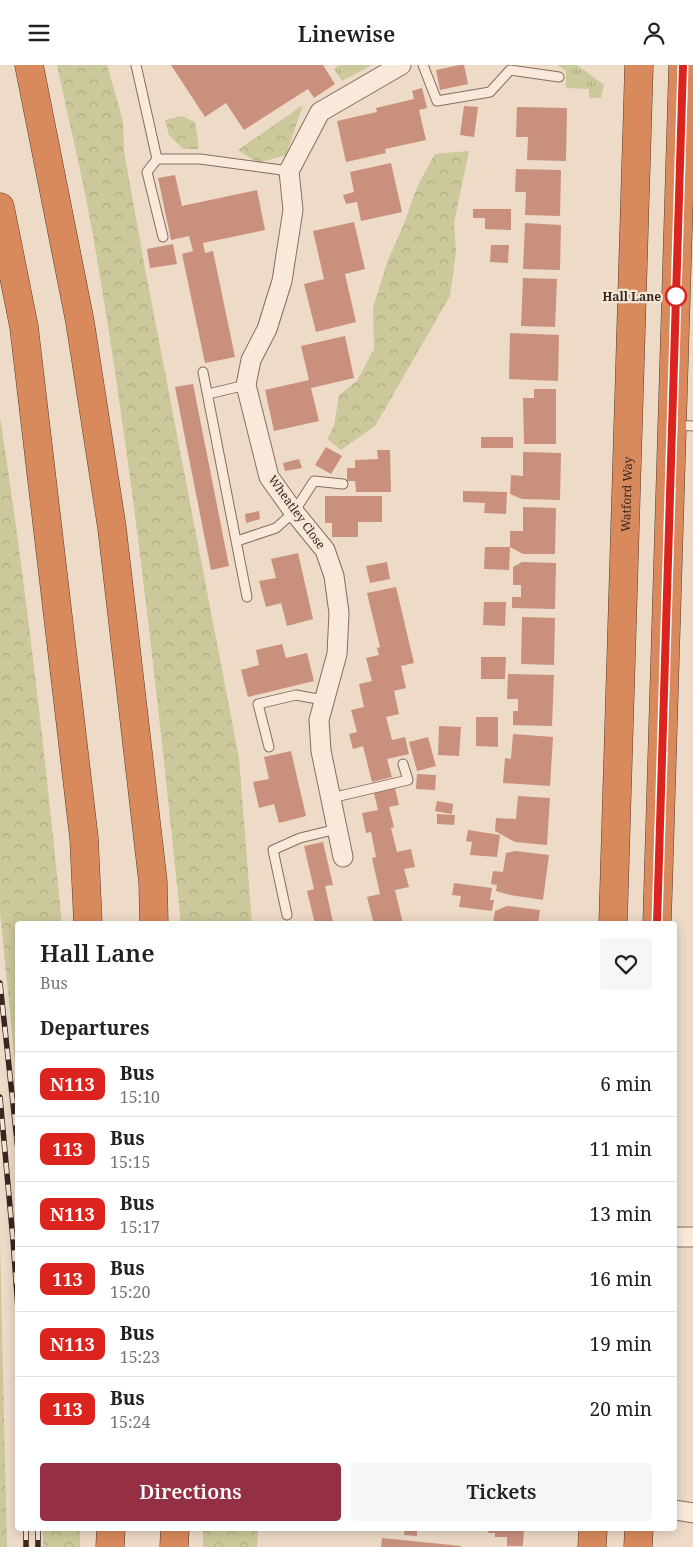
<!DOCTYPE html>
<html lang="en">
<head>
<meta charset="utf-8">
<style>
  body { margin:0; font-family:"Noto Serif",serif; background:#f6f6f6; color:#202124; height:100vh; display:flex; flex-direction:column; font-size:19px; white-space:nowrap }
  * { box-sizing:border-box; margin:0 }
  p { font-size:16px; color:#757577 }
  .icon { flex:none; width:28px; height:28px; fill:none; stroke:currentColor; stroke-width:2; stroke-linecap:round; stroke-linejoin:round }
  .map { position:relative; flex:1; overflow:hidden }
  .details { position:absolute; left:15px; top:856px; width:662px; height:610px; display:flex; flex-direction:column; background:#fff; border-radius:5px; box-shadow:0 2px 12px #0003 }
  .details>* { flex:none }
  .badge { padding:0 10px; border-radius:8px; font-size:18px; line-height:32px }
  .map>.badge { position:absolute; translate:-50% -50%; box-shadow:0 0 0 2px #fff }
  h2 { padding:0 25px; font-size:19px; line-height:45px }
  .round { display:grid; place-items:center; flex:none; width:52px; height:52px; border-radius:5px; background:#f6f6f6 }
  .summary { display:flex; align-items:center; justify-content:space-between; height:85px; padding:0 25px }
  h1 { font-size:24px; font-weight:600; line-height:38px }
  .action { display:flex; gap:10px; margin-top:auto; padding:10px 25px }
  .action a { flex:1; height:58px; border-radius:5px; background:#952f43; color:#fff; font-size:20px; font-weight:600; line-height:58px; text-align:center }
  .action a+a { background:#f6f6f6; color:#202124 }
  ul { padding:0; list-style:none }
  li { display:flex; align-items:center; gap:15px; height:65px; padding:0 25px; border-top:1px solid #e0e0e0 }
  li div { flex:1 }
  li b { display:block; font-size:19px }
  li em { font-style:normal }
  li .badge { min-width:55px; font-weight:700; text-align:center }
  header { display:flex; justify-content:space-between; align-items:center; height:65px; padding:0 25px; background:#fff; font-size:22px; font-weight:600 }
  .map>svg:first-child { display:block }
</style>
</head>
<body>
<header><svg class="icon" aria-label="menu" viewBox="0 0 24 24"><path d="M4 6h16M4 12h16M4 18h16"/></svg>Linewise<svg class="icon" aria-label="person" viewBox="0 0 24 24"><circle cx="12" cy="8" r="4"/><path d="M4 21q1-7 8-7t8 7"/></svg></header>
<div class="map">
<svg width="693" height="1482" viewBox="0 0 693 1482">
  <defs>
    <pattern id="grass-tufts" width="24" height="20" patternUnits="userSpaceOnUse" patternTransform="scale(1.25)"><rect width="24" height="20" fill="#cbc89b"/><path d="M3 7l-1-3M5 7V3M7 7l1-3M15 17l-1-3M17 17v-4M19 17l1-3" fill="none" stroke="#afac85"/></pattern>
    <pattern id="forest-crowns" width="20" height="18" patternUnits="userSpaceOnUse" patternTransform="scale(1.25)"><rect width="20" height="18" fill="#cbc89b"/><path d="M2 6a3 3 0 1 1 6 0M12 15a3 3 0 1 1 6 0" fill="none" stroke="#afac85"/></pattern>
  </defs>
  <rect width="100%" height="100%" fill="#eddbc7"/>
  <path fill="url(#grass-tufts)" d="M 339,0 L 372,0 L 342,16 L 334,4 Z
    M 558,0 L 577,0 L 604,20 L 601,33 L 589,33 L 589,24 L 566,23 L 566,6 Z"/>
  <path fill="url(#forest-crowns)" d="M 57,0 L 107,0 L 123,56 L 124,86 L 144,198 L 239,693 L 252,859 L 181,859 C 158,635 134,410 96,188 C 86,125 70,62 57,0 Z
    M 303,40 L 286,90 L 258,98 L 238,85 Z
    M 182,51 L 195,57 L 199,84 L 183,84 L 169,70 L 165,55 Z
    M 469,86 L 454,158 L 456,187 L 450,231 L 375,361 L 341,385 L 327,374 L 334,361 L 339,330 L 357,316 L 374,284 L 373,243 L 388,195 L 404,159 L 417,122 L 435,89 Z
    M 0,352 C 26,520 45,689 62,859 L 18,859 L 17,1018 L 0,847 Z
    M 0,1175 L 7,1482 L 0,1482 Z
    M 43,1464 L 80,1464 L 80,1482 L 43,1482 Z
    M 203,1464 L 258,1464 L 257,1482 L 203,1482 Z"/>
  <path fill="#c9907e" d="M 171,0 L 323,0 L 335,19 L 314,33 L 308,24 L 244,65 L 226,38 L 205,52 Z
    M 460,0 L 464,0 L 468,19 L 440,25 L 436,5 Z
    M 422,23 L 427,43 L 419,45 L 426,75 L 385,84 L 386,88 L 346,97 L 337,56 L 377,47 L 376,43 L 414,34 L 412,26 Z
    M 464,41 L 478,42 L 474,72 L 460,70 Z
    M 517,42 L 567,43 L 566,96 L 527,95 L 528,72 L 516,72 Z
    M 391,98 L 402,147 L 361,156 L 357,137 L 346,139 L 343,130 L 354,127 L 350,107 Z
    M 516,104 L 561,105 L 560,151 L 525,150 L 526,127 L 515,127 Z
    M 175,110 L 182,141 L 257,125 L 265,165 L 203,178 L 205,188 L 213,186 L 235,292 L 205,298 L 182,189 L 193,186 L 189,171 L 171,175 L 158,113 Z
    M 473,144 L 511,144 L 511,165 L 485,164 L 485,153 L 473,153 Z
    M 354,157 L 365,204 L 345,209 L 356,257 L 316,267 L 304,219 L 324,214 L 313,166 Z
    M 525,158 L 561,160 L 560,205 L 523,204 Z
    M 173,179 L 177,199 L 150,203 L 147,184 Z
    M 491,180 L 509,180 L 508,198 L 490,197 Z
    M 523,213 L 557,214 L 555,262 L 521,261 Z
    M 510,268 L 559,270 L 558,316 L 509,314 Z
    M 345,271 L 354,313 L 311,323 L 319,356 L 274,366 L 265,325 L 309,315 L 301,281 Z
    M 193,319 L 229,501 L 211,505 L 175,322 Z
    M 534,324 L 556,324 L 556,379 L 524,379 L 523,333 L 534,333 Z
    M 481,372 L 513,372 L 513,383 L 481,383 Z
    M 326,382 L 342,391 L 331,409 L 315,400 Z
    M 377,385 L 390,385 L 391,427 L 356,427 L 355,416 L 347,416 L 347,403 L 355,403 L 355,395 L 378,394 Z
    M 523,387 L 561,388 L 560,435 L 522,434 L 510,429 L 511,410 L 523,411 Z
    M 299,394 L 302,403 L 285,406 L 283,398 Z
    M 463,426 L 507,427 L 506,449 L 484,448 L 485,438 L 463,437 Z
    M 325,431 L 382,431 L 382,457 L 358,457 L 358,472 L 332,472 L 332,458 L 325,458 Z
    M 523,442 L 556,443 L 555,489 L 523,489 L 510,482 L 510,466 L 523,466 Z
    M 259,446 L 260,454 L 246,458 L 245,449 Z
    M 485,482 L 510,482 L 509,505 L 484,504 Z
    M 298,488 L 313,554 L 287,561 L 281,538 L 266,542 L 259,516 L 276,513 L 271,494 Z
    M 387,497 L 390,514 L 370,518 L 366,501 Z
    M 522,497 L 556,498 L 555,544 L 512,543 L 512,532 L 521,532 L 521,520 L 513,520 L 513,502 Z
    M 396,522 L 414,598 L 401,601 L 406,623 L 394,626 L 399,649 L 386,652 L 392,675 L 405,672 L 409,689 L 387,694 L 392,712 L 372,717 L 363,681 L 353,684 L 349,669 L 357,667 L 351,645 L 364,642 L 359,619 L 372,616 L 366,593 L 379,590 L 377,583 L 380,582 L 367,528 Z
    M 484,537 L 506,537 L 505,561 L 483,560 Z
    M 522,552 L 555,553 L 554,600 L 521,599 Z
    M 282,579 L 286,593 L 307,588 L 314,616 L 248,632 L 241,605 L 259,600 L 256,585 Z
    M 481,592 L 506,592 L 505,614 L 481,614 Z
    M 508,609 L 554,610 L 552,661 L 513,660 L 513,646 L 518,646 L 518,634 L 507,634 Z
    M 476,652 L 498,652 L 498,682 L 476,681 Z
    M 439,661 L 461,662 L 459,691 L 438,690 Z
    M 513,669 L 553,672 L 550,721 L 503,718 L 505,693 L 511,694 Z
    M 428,672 L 436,701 L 417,706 L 409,677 Z
    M 291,686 L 306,751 L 279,758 L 274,739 L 259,743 L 253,717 L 269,714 L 264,692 Z
    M 417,709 L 436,710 L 435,725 L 416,724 Z
    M 395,723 L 399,740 L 389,742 L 394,762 L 391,763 L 397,787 L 411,784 L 415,802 L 404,804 L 409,822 L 395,825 L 403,859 L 374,859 L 367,832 L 380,829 L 372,793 L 376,792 L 371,767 L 366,768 L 362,748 L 378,745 L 374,728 Z
    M 518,731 L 550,733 L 547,780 L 515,777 L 495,766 L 496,753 L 516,754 Z
    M 437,736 L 453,739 L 452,749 L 435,746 Z
    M 437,749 L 455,750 L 454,760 L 437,759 Z
    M 468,765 L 500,770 L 497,792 L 470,790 L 472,777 L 466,776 Z
    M 323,777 L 333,820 L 325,821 L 333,857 L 315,859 L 307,826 L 314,824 L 304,781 Z
    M 516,786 L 549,790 L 543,835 L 510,830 L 496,826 L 497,820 L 491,819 L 493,806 L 503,807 L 506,788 Z
    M 454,818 L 492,823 L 490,835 L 494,835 L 492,846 L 459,842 L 461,831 L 452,830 Z
    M 507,841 L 540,845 L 538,859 L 493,859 L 495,846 Z
    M 405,1464 L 417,1464 L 417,1471 L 404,1470 Z
    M 488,1464 L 524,1464 L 523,1481 L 507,1481 L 507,1472 L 495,1472 L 495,1468 L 488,1468 Z
    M 382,1473 L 461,1481 L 461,1482 L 381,1482 Z"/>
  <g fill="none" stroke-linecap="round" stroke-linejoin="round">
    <defs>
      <path id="lane" d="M 136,0 L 157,94 L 200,94 L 289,106
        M 423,0 L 437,36 L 490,27 L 510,5 L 559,12
        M 157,94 L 147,107 L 163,172
        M 203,307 L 247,532
        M 208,329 L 246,320
        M 676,360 L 693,361
        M 237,476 L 276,463 L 294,447 L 314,416 L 343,419
        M 269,682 L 258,639 L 296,630 L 323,635
        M 331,733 L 408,715 L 403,699
        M 287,850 L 273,785 L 300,773 L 337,764"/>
      <path id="street" d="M 343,792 L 321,686 L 319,655 L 337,589 L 339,548 L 334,511 L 325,485 L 294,447 L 269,412 L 246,320 L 251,295 L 267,264 L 282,216 L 293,145 L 289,106 L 320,47 L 401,0
        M 675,1172 L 693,1172
        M 675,1445 L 693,1448"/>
      <g id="highway">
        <path d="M 29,0 L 80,257 L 112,463 L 153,817 L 154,859"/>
        <path d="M 0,142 L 24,262 L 84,773 L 88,859"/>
        <path id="s1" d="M 613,859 L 639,0"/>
        <path d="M 657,859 L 683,0"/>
        <path d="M 110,1482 L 111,1464"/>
        <path d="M 174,1482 L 175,1464"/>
        <path d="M 592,1482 L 593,1464"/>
        <path d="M 638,1482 L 639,1464"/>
      </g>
    </defs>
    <use href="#lane" stroke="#886c5d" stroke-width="11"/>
    <use href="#street" stroke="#886c5d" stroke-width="21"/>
    <use href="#highway" stroke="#563b31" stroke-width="29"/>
    <use href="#lane" stroke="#f8e9da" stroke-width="9"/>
    <use href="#street" stroke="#f8e9da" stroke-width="19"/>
    <use href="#highway" stroke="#d88a5c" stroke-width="28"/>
    <defs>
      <path id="rail" d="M 0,918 L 18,1085
        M 0,1032 L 13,1175 L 18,1244
        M 26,1464 L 26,1482
        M 38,1464 L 38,1482"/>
    </defs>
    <use href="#rail" stroke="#392720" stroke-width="5.5"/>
    <use href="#rail" stroke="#f5e6d6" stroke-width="4" stroke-dasharray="11" stroke-linecap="butt"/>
  </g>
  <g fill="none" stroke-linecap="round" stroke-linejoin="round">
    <defs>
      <path id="line" d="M 657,859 L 683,0"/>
    </defs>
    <use href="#line" stroke="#fff" stroke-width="11"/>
    <use href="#line" stroke="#dc241f" stroke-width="8"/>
  </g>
  <circle fill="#fff" stroke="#dc241f" stroke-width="2.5" cx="676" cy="231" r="10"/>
  <g text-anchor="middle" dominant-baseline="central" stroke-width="4.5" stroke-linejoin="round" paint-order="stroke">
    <g font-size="12" font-weight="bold" fill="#392720" stroke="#f5e6d6" text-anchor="end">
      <text x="661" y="231">Hall Lane</text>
    </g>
    <g font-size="12" fill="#392720" stroke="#f5e6d6">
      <text stroke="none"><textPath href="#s1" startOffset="430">Watford Way</textPath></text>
      <text transform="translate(297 447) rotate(54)">Wheatley Close</text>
    </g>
  </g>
</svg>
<section class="details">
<div class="summary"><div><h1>Hall Lane</h1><p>Bus</p></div><a class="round"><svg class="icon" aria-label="heart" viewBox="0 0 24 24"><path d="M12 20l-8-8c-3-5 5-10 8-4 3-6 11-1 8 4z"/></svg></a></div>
<h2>Departures</h2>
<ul>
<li><span class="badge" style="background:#dc241f;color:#fff">N113</span><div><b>Bus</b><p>15:10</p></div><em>6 min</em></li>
<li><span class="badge" style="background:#dc241f;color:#fff">113</span><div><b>Bus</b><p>15:15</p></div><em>11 min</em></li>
<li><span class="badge" style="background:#dc241f;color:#fff">N113</span><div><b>Bus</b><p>15:17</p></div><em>13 min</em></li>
<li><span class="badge" style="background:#dc241f;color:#fff">113</span><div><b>Bus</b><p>15:20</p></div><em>16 min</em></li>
<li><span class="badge" style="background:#dc241f;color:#fff">N113</span><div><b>Bus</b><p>15:23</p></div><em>19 min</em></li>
<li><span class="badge" style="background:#dc241f;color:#fff">113</span><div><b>Bus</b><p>15:24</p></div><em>20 min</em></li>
</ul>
<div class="action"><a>Directions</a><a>Tickets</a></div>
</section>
</div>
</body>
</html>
